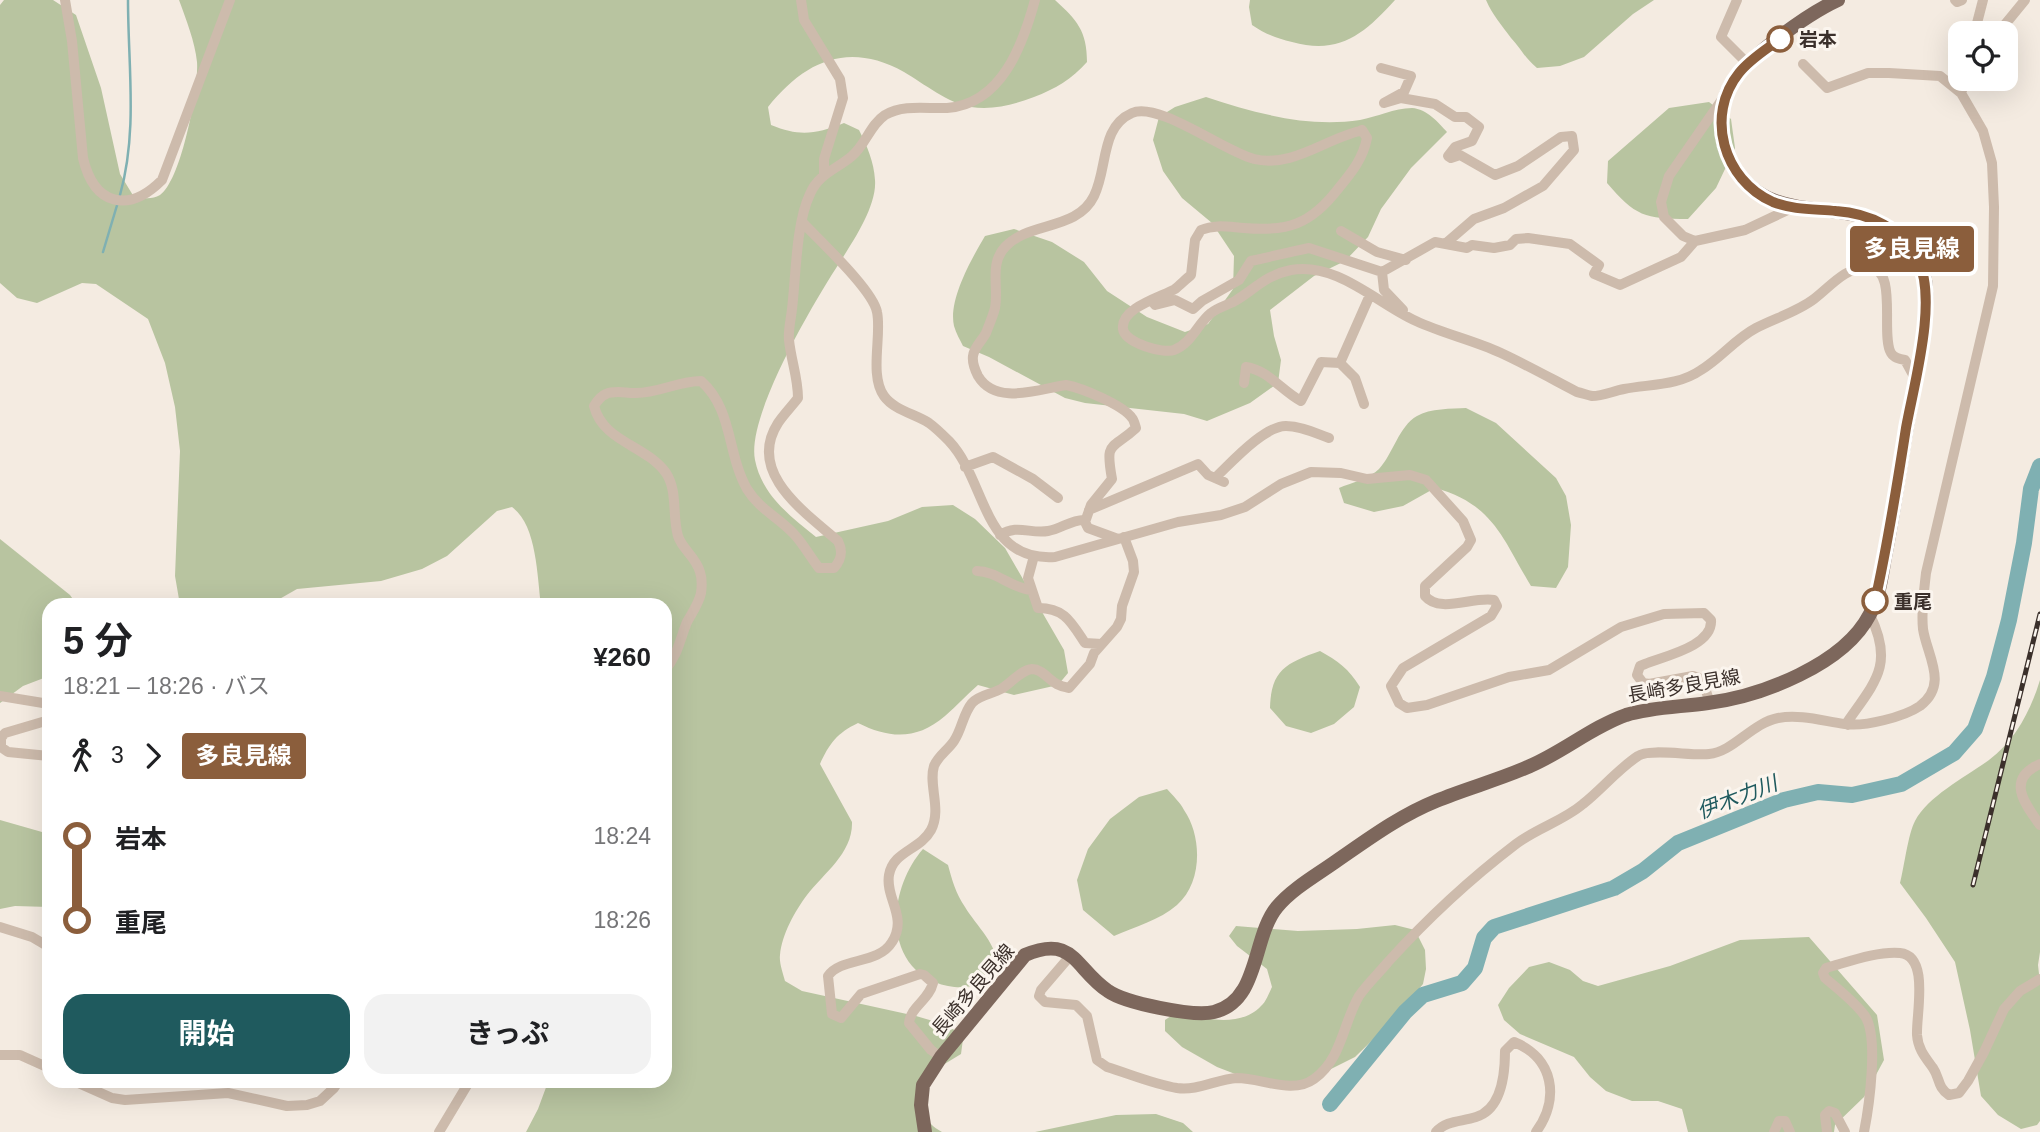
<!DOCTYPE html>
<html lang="ja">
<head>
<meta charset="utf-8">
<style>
  body { margin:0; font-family:Helvetica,"Noto Sans JP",sans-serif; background:#f2f2f2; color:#202124; height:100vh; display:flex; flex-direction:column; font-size:26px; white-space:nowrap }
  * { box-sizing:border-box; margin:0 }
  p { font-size:23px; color:#757577 }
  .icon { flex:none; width:38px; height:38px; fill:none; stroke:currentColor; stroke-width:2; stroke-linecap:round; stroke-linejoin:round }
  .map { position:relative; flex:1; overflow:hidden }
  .sheet { position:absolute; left:42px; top:598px; width:630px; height:490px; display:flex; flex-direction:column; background:#fff; border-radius:21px; box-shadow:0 7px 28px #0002 }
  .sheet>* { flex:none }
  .badge { padding:0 14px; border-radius:5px; font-size:24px; line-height:46px }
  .fabs { position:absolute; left:1948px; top:21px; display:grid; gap:14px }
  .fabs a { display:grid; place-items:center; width:70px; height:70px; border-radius:14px; background:#fff; box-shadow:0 7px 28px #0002; font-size:35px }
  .map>.badge { position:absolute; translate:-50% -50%; box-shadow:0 0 0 4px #fff }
  .legs { display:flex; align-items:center; gap:10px; height:77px; padding:0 21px; font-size:23px }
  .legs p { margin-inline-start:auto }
  .head { display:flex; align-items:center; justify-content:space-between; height:119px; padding:0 21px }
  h1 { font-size:38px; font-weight:700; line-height:52px }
  .primary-button { display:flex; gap:14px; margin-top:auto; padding:14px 21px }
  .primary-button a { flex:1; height:80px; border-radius:21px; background:#1f5a5e; color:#fff; font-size:28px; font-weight:700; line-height:80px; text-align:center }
  .primary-button a+a { background:#f2f2f2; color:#202124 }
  ul { padding:0 21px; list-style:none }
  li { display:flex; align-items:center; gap:24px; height:84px; font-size:26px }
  li i { display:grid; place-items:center; width:10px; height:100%; margin:0 9px; background:currentColor }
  li i::after { content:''; width:18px; height:18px; margin:-9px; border:5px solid; border-radius:50%; background:#fff }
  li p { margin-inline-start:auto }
  li:first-child i { background:linear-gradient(#0000 50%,currentColor 0) }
  li:last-child i { background:linear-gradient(currentColor 50%,#0000 0) }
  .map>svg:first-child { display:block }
</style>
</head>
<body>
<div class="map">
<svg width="2040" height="1132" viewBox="0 0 2040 1132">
  <rect width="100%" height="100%" fill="#f4ebe1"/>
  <path fill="#b8c4a0" d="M 4,0 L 53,0 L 76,15 L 101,88 L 120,174 L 134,197 C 143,198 152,200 160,195 C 181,181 199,88 197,62 C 195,42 186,19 179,0 L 1055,0 C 1077,20 1087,31 1087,62 C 1072,79 1055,89 1034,97 C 1013,105 993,110 971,107 C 949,104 923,83 904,72 C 848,41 805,61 768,107 L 771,125 C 800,137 816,134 844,123 L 859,130 C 867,146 874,162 875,180 C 877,206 853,241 840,262 C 815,300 746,416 755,460 C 762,495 790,516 816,537 L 888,521 L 922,507 L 953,505 L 975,519 L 1005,548 L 1064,650 L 1068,673 L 1058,685 L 1014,695 L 978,685 C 966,695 957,706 945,716 C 917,740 890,739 858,723 C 837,733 829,744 820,764 L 852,822 C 853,853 824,873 807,895 C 795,911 782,934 780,955 C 779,963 783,973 785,981 L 802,991 L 916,1016 L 950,1026 L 963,1039 L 961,1054 L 938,1068 L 918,1091 C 921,1110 924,1122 942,1132 L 526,1132 L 538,1109 L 548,1082 L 665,1082 L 665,606 L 541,605 C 537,576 537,525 512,507 L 497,511 L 447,556 L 422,569 L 381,581 L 297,589 L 269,605 L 180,605 L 175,576 L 180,451 L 175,407 L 165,363 L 148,319 L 96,284 L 82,283 L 37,303 L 17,298 L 0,283 L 0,5 Z
    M 1250,0 L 1395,0 C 1364,34 1340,55 1292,42 C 1276,38 1265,34 1252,25 L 1249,7 Z
    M 1486,0 L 1654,0 L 1633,14 L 1584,57 L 1560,66 L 1537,68 C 1524,57 1522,50 1511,38 C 1501,24 1493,16 1486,0 Z
    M 1206,97 C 1255,113 1307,128 1360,120 C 1377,117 1394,108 1412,108 C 1427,109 1438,122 1447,132 L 1411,168 L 1381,209 L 1368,237 L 1345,261 L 1314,276 L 1270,310 L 1274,336 L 1281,360 L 1278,383 L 1250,403 L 1207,421 L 1184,414 L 1085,403 L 1065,398 L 989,357 L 963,346 C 960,340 956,333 954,326 C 948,300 972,258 985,236 L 1014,229 L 1052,242 L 1084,262 L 1107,291 L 1147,317 L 1185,332 L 1208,324 L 1233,289 L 1234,256 L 1212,223 L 1182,198 L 1163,171 L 1153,140 L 1159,117 L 1175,107 Z
    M 1709,102 L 1731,119 L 1735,148 L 1716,188 L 1688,219 C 1645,219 1635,216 1607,183 L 1608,161 L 1669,108 Z
    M 1466,408 L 1496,423 L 1556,478 L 1566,496 L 1571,525 L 1568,567 L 1556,588 L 1531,586 C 1503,540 1494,504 1435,488 L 1403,506 L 1374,512 L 1344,503 L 1339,488 C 1351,483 1370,478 1379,469 C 1393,454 1399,426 1417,416 C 1430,408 1452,409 1466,408 Z
    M 0,539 L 70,595 L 77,605 L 49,606 L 49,676 L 23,686 L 0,703 Z
    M 1320,651 C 1338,661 1349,669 1360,687 L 1354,707 L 1334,724 L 1311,733 L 1286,726 L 1270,708 C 1271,670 1286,663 1320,651 Z
    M 2040,680 L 2040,952 L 2038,965 L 2040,983 L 2040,1121 L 2037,1125 L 2021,1129 L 1998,1115 L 1981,1096 L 1970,1030 L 1955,962 L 1926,918 L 1900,883 C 1904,868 1908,834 1915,821 C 1928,796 1967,776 1989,760 C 2015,741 2031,710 2040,680 Z
    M 1167,789 C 1173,796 1180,802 1184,810 C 1202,836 1203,882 1177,905 C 1160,920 1134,927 1114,936 L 1083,910 L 1077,880 L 1088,849 L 1110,819 L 1139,797 Z
    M 0,820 L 49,834 L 49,907 L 15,906 L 0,909 Z
    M 923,849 L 948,865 C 952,880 956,894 965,907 C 977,927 999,945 998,971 C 983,984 969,990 948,986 C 882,972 886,891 923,849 Z
    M 1395,925 L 1415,930 L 1425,950 L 1426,969 L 1423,984 L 1391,1022 L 1355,1057 L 1303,1083 L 1243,1077 L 1217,1067 L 1182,1047 L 1165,1031 L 1165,1020 L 1177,1012 C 1202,1019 1241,1028 1261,1006 C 1266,1002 1269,993 1272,987 L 1267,969 L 1237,946 L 1229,936 L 1236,926 L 1298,931 L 1357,929 Z
    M 1809,937 L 1877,1015 L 1884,1060 L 1864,1097 L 1835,1125 L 1834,1132 L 1688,1132 L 1682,1109 L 1658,1101 L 1632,1101 L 1606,1091 L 1590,1077 L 1574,1057 L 1520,1034 L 1504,1020 L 1498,1005 L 1509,988 L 1529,967 L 1549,962 L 1570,970 L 1583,981 L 1598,986 L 1670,966 L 1740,940 Z
    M 1156,1114 L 1183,1123 L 1193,1132 L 1035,1132 L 1116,1115 Z"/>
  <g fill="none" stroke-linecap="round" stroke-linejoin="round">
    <path stroke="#7fb0b2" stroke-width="2.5" d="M 120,195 C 138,131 128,66 128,0
      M 103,252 L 118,202"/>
    <path stroke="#7fb0b2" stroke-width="16" d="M 1330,1104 L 1405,1012 L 1423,995 L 1462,983 L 1475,968 L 1484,938 L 1494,927 L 1614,888 L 1643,871 L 1678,843 L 1784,800 L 1818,792 L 1852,795 L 1901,784 L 1954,753 L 1975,729 L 1994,677 L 2009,620 L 2024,543 L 2031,489 L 2040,466"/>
    <path stroke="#cdbbac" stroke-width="10" d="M 65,0 L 72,41 L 83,158 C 94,205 128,214 162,180 L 230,0
      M 801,0 L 804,20 L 840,79 L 843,98 L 824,159 L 824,174
      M 1737,0 L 1721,37 L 1748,64
      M 1955,0 L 1957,2 L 1962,0
      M 1983,0 L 1976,27 L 1992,33
      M 1998,33 L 2025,0
      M 1803,64 L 1827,88 L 1868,73 L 1889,73 L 1940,76 L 1961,93
      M 1381,68 L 1411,76 L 1404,92 L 1384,103 L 1401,98 L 1435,104 L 1455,117 L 1466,117 L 1479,127 L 1472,141 L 1455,147 L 1448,156 L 1451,158 L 1460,155 L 1495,175 L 1518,166 L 1561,137 L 1572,136 L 1574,150 L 1543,186 L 1504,208 L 1474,219 L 1445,244
      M 1723,98 L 1669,176 L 1661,202 L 1664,217 L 1683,236 L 1695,241 L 1745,230 L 1792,208
      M 803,223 C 820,241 873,290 877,312 C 882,335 869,375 884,396 C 894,410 915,414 929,423 C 936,428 943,435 949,441 C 987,481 982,562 1055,557 L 1178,522 L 1221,515 L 1245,507 L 1281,484 L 1311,472 L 1341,473 L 1367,479 L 1410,475 L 1426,480 L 1463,521 L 1471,540 L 1467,547 L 1425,586 L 1425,596 C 1440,614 1473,596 1494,600 L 1497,606 L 1491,616 L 1403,668 L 1391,686 L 1399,703 L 1407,708 L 1427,705 L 1509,677 L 1549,670 L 1621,627 L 1664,614 L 1704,613 L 1711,620 C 1713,646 1665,656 1645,664 L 1640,666 L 1637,675 L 1643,683 L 1649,684 L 1693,676 L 1702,679 L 1710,703
      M 1341,231 L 1377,252 L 1406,260
      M 1151,300 L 1155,305 L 1175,300 L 1193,309 L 1202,301 L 1239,280 L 1251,261 L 1309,248 L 1382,272
      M 1403,310 L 1384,290 L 1382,272 L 1435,242 L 1467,248 L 1472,245 L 1494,248 L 1510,245 L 1516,239 L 1528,238 L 1570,244 L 1599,265 L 1594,274 L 1620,285 L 1681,257 L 1695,241
      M 1340,363 L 1370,295
      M 1244,383 L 1246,367 C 1268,370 1282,391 1301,401 L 1321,362 L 1340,363 L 1355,378 L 1364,404
      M 965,467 L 993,457 L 1033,479 L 1058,498
      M 1215,478 C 1231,463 1264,426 1286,426 C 1301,426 1315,433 1329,438
      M 1089,510 L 1198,464 L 1208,475 L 1224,482
      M 1000,535 C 1017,524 1030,534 1048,531 C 1061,529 1072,519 1085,520
      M 1118,539 L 1088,528 L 1085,522 L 1091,505 L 1112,479 C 1105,440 1111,451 1136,428 C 1135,425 1134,420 1132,418 C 1123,405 1082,388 1066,385 C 1038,389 996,406 978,376 C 975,370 972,363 973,356 C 974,347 982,341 986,333 C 989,325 993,316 995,308 C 999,287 989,264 1005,247 C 1029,221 1077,231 1094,196 C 1108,168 1100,127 1132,113 C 1158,101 1225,152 1254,159 C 1292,168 1325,139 1360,131 L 1362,130 L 1367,138 C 1363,159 1351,173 1338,189 C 1311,224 1288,232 1244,228 C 1229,227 1215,224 1201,230 L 1195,240 L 1191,275 C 1186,279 1180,285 1175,289 C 1161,297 1120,308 1123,329 C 1125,343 1163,354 1174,350 C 1191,344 1198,323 1211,313 C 1218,307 1228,305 1235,301 C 1255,289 1266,275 1291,270 C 1338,262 1376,303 1416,321 C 1444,334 1473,340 1501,353 C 1527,365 1552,379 1577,392 C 1582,393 1587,395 1592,396 C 1603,396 1613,391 1624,389 C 1650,384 1678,386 1701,370 C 1721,358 1735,339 1756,328 C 1775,318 1797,312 1814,299 C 1830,287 1845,267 1868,267 C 1899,267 1880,335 1891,353 C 1894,358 1899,359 1905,360 L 1916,380
      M 1034,556 L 1028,578 L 1038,608 C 1065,608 1071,622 1085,643 L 1102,644
      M 977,571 C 996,571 1011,588 1031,590
      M 665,670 C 678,655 680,639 687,622 C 692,613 699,603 701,593 C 702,586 702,578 700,572 C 696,557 682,549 678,536 C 672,516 678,491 666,473 C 646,445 603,442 594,406 C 597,401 601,396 606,394 C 615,390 625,393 634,393 C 657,394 678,381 701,381 C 733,409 727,454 747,489 C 760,510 777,516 793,533 C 803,543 810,557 819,568 L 834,568 C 842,559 843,551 838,541 C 806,513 746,473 778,423 C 784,414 792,406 798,398 C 798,378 791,360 789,340 C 788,330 791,319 792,309 C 796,276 796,223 810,194 C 818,174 837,169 852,156 C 866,144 870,125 885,115 C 904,104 927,109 947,108 C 1002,104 1023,44 1035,0
      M 0,696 L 49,704
      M 49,720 L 5,733 L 1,738 L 1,747 L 8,752 L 49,756
      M 1848,725 L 1848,721 C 1876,681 1894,664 1870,615
      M 2040,764 C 2006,779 2024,803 2040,825
      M 0,927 L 32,937 L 49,947
      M 1071,955 L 1041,990 L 1039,996 L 1045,1002 L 1076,1005 L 1087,1016 L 1097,1060 L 1107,1067 C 1130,1074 1153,1084 1177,1088 C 1198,1091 1217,1079 1237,1078 C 1262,1078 1292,1095 1314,1079 C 1342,1059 1343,1023 1359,996 C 1367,984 1379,973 1388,962 C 1427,919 1470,879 1516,844 C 1537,828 1563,821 1583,804 C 1602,789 1617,770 1638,756 C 1649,748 1692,756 1709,754 C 1733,752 1752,723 1778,718 C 1800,714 1823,721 1845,724 C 1864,727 1904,717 1920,706 C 1949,684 1927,656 1923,629 C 1921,610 1924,592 1926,573 L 1993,286 L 1994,207 L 1992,163 L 1983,131 L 1961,93 L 1966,79
      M 0,1055 L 20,1055 L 49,1068
      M 941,1057 L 931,1050 L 909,1023 C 911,1006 929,1000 933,983 L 924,975 L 920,974 L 861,994 L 841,1018 L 832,1014 L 828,976 C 841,957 878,965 892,942 C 908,917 885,898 889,875 C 893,851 920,850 931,830 C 942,809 928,785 934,766 C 938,756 948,750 954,741 C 962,729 963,714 972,703 C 979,695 992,694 1001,689 C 1010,684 1021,670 1032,669 C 1043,669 1050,682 1059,685 C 1063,687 1066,687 1069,688 L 1090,664 L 1094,653 L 1117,627 L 1121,619 L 1122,606 L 1134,572 L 1133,561 L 1124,537
      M 76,1082 L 112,1098 L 125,1100 L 228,1093 L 287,1106 L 307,1105 L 320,1101 L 334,1088 L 338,1082
      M 439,1132 L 469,1082
      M 1436,1132 C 1447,1120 1461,1122 1476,1117 C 1502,1109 1505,1073 1505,1051 L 1514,1042 C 1554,1058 1560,1099 1536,1132
      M 1774,1132 L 1779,1121 L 1785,1121 L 1790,1132
      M 1827,1132 L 1825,1115 L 1829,1111 L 1835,1113 L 1845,1132
      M 1864,1132 C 1869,1107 1879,1037 1865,1016 C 1855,1002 1838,989 1825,978 L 1823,973 L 1826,968 C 1848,962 1877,951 1900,953 C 1930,956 1916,1014 1917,1035 C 1918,1049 1925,1057 1933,1068 C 1940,1078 1937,1087 1949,1095 L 1959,1093 L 1968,1081 L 1984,1052 L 2004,1009 L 2020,991 L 2040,979"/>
    <path stroke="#7d675c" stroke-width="14" d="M 925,1132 L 921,1105 L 923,1085 L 941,1057 L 1025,955 C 1074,934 1075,969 1108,991 C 1125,1003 1193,1017 1214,1012 C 1260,1001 1252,937 1277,907 C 1292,889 1315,876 1335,862 C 1367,840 1399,816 1436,801 C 1467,788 1499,780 1530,766 C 1563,752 1592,727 1626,715 C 1652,707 1681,707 1708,703 C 1761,696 1844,665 1870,614 C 1880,596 1882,572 1886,552 C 1894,510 1900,468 1907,426 C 1914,386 1928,331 1926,291 C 1926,276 1920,260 1911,248 C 1861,183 1773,239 1731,162 C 1722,146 1719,127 1723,110 C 1723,108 1726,93 1727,92 C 1740,61 1808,14 1838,0"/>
    <defs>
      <path id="rail" d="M 1973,885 L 2040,614"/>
    </defs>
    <use href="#rail" stroke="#3b302b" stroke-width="5"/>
    <use href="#rail" stroke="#fbf5ee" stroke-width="2.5" stroke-dasharray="8" stroke-linecap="butt"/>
  </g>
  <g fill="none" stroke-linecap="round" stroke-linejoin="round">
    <defs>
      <path id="line-1" d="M 1780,39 C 1767,49 1750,59 1739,73 C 1705,115 1723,180 1773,202 C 1793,210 1815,209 1836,211 C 1869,213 1903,229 1918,260 C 1938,300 1914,384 1906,428 C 1897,486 1888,543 1875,601"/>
    </defs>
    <use href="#line-1" stroke="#fff" stroke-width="16"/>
    <use href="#line-1" stroke="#8b5e3c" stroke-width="10"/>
  </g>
  <g fill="#fff" stroke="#8b5e3c" stroke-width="3.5">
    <circle cx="1780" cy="39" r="12"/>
    <circle cx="1875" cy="601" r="12"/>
  </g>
  <g text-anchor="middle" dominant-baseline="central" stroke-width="6" stroke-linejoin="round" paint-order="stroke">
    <g font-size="19" font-weight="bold" fill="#3b302b" stroke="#fbf5ee" text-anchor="start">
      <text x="1799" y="39">岩本</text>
      <text x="1894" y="601">重尾</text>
    </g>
    <g font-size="19" fill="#3b302b" stroke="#fbf5ee">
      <text transform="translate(1684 686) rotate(-10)">長崎多良見線</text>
      <text transform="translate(973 990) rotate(-49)">長崎多良見線</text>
    </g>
    <g font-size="21" font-style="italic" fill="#1f5a5e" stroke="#fbf5ee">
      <text transform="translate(1737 797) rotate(-21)">伊木力川</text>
    </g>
  </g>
</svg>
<div class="fabs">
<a><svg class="icon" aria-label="locate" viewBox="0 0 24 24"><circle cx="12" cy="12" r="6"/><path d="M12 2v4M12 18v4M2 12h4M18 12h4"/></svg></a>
</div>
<b class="badge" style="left:1912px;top:249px;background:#8b5e3c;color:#fff">多良見線</b>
<section class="sheet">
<div class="head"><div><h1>5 分</h1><p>18:21 – 18:26 · バス</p></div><b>¥260</b></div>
<div class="legs"><svg class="icon" aria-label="walk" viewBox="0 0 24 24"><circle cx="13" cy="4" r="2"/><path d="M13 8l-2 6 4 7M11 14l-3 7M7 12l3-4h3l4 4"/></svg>3<svg class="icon" aria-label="forward" viewBox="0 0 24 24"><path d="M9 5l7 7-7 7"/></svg><b class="badge" style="background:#8b5e3c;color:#fff">多良見線</b></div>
<ul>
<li><i style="color:#8b5e3c"></i><b>岩本</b><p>18:24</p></li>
<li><i style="color:#8b5e3c"></i><b>重尾</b><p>18:26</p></li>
</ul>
<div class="primary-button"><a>開始</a><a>きっぷ</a></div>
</section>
</div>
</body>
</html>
